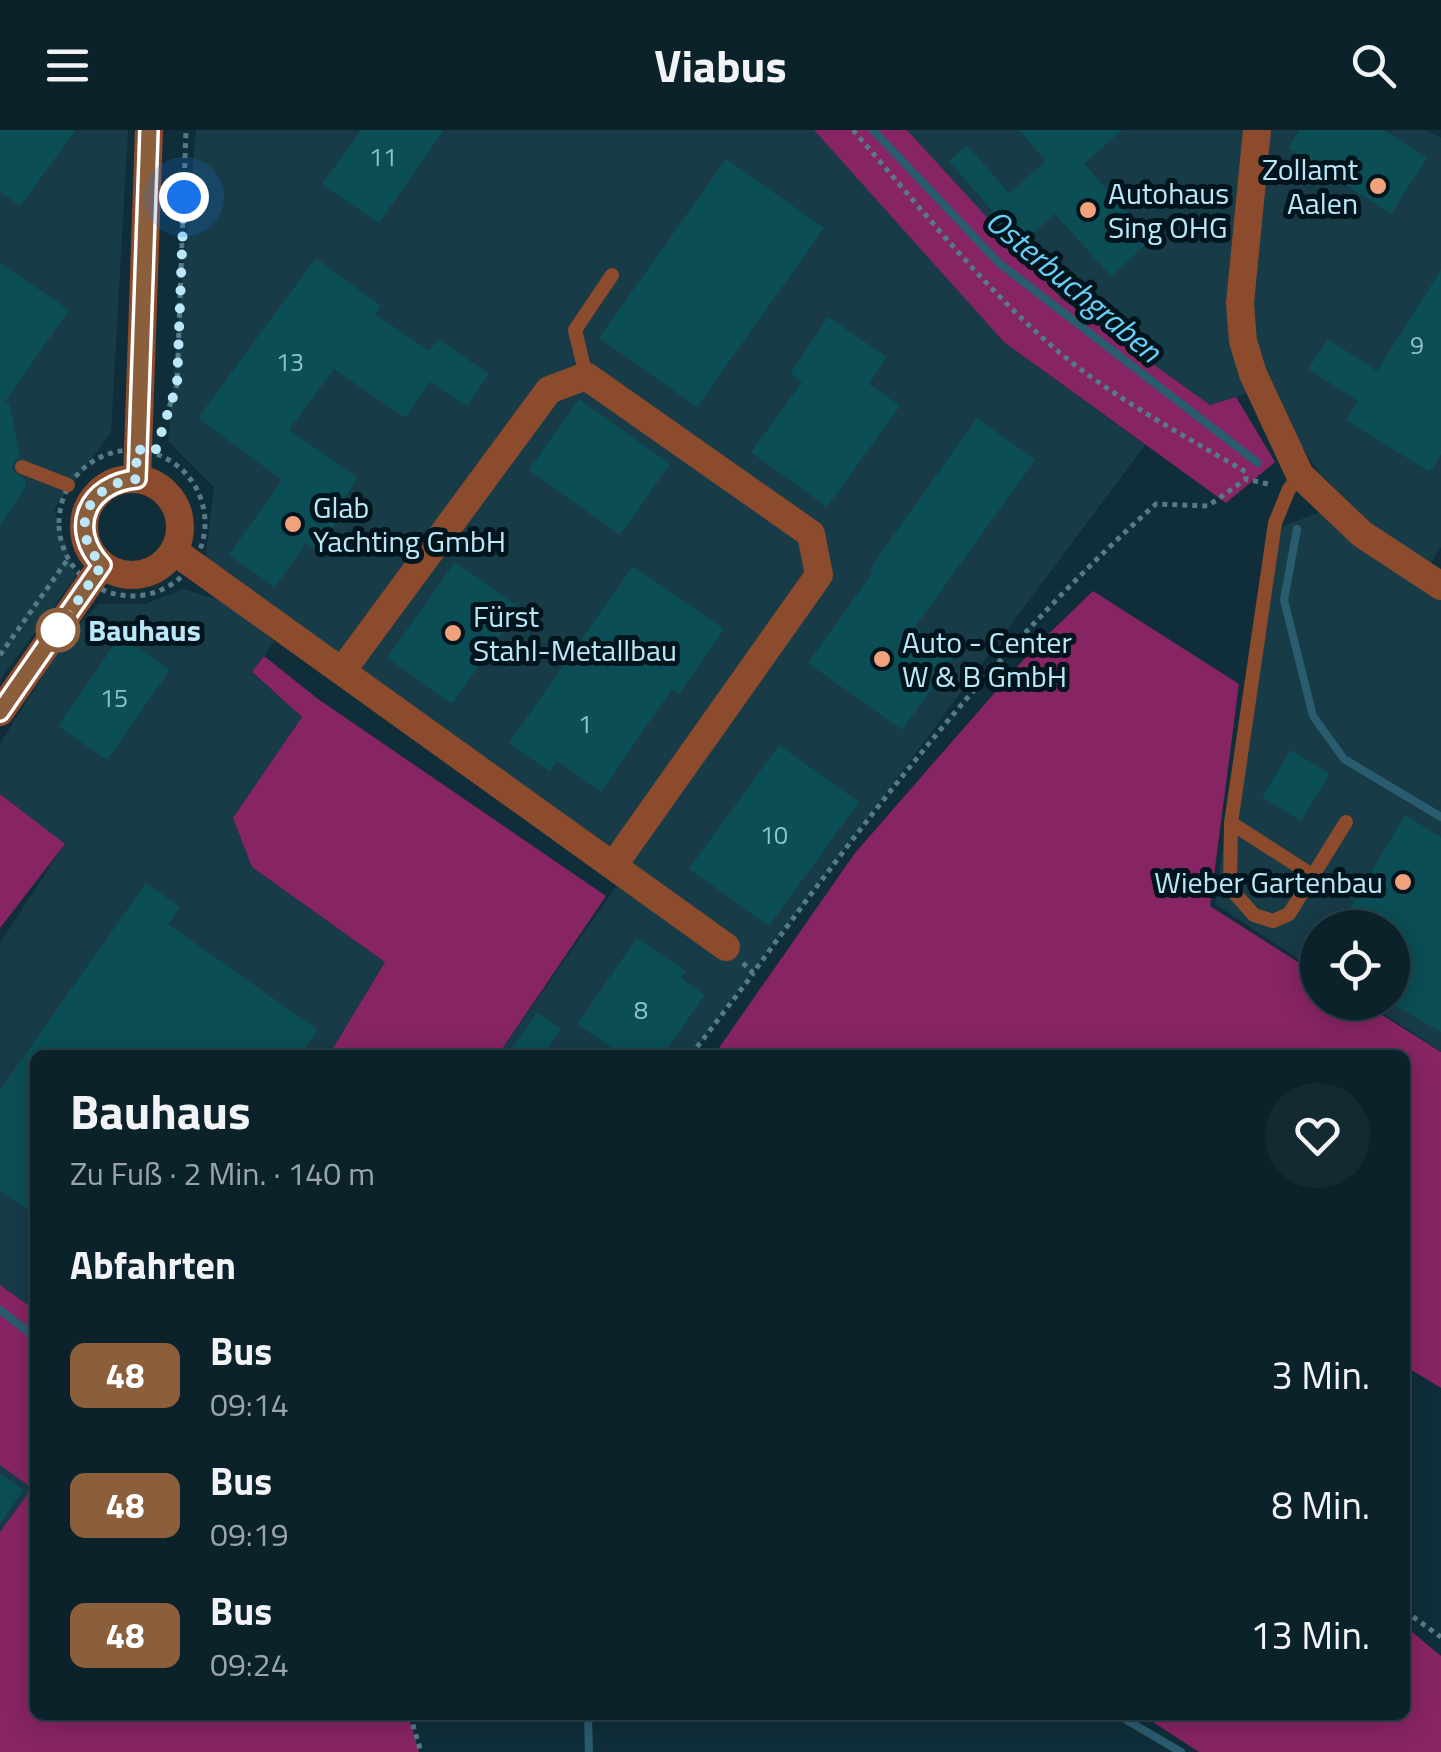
<!DOCTYPE html>
<html lang="de">
<head>
<meta charset="utf-8">
<style>
  body { margin:0; font-family:"Titillium Web",sans-serif; background:#142a33; color:#f1f3f6; height:100vh; display:flex; flex-direction:column; font-size:38px; white-space:nowrap }
  * { box-sizing:border-box; margin:0 }
  p { font-size:32px; color:#9aa4a9 }
  .icon { flex:none; width:55px; height:55px; fill:none; stroke:currentColor; stroke-width:2; stroke-linecap:round; stroke-linejoin:round }
  .map { position:relative; flex:1; overflow:hidden }
  .details { position:absolute; left:30px; top:920px; width:1380px; height:670px; display:flex; flex-direction:column; background:#0b222b; border-radius:15px; box-shadow:0 5px 25px #0003,0 0 0 2px #2b3f47 }
  .details>* { flex:none }
  .badge { padding:0 20px; border-radius:15px; font-size:35px; line-height:65px }
  .buttons { position:absolute; left:1300px; top:780px; display:grid; gap:20px }
  .buttons a { display:grid; place-items:center; width:110px; height:110px; border-radius:50%; background:#0b222b; box-shadow:0 5px 25px #0003,0 0 0 2px #2b3f47; font-size:50px }
  .you { position:absolute; width:50px; height:50px; margin:-25px; border:8px solid #fff; border-radius:50%; background:#1a73e8; box-shadow:0 0 0 15px #1a73e833 }
  .map>.badge { position:absolute; translate:-50% -50%; box-shadow:0 0 0 5px #fff }
  h2 { padding:0 40px; font-size:38px; line-height:90px }
  .round { display:grid; place-items:center; flex:none; width:105px; height:105px; border-radius:52px; background:#142a33 }
  .head { display:flex; align-items:center; justify-content:space-between; height:170px; padding:0 40px }
  h1 { font-size:48px; font-weight:700; line-height:75px }
  ul { padding:0; list-style:none }
  li { display:flex; align-items:center; gap:30px; height:130px; padding:0 40px }
  li div { flex:1 }
  li b { display:block; font-size:38px }
  li em { font-style:normal }
  li .badge { min-width:110px; font-weight:700; text-align:center }
  header { display:flex; justify-content:space-between; align-items:center; height:130px; padding:0 40px; background:#0b222b; font-size:45px; font-weight:700 }
  .map>svg:first-child { display:block }
</style>
</head>
<body>
<header><svg class="icon" aria-label="menu" viewBox="0 0 24 24"><path d="M4 6h16M4 12h16M4 18h16"/></svg>Viabus<svg class="icon" aria-label="search" viewBox="0 0 24 24"><circle cx="10" cy="10" r="6"/><path d="M15 15l6 6"/></svg></header>
<div class="map">
<svg width="1441" height="1622" viewBox="0 0 1441 1622">
  <rect width="100%" height="100%" fill="#0f2e39"/>
  <path fill="#183b48" d="M 0,0 L 128,0 L 111,303 L 54,379 L 76,446 L 0,550 Z
    M 196,0 L 814,0 L 1015,220 L 1145,315 L 691,925 L 498,925 L 620,751 L 205,433 L 214,357 L 168,311 Z
    M 907,0 L 1428,0 L 1441,8 L 1441,417 L 1430,434 L 1374,396 L 1319,343 L 1265,257 L 1210,275 L 1062,169 Z
    M 1323,381 L 1441,466 L 1441,921 L 1367,873 L 1392,872 L 1392,798 L 1318,798 L 1317,841 L 1215,774 L 1268,402 Z
    M 183,459 L 238,476 L 274,512 L 252,543 L 302,587 L 233,688 L 252,737 L 385,832 L 329,925 L 35,925 L 35,1180 L 0,1155 L 0,813 L 64,715 L 0,664 L 0,614 L 67,507 L 99,474 L 145,474 Z
    M 0,1335 L 33,1358 L 0,1402 Z"/>
  <path fill="#872464" d="M 814,0 L 907,0 L 1062,169 L 1210,275 L 1236,267 L 1275,332 L 1226,373 L 1004,212 Z
    M 1093,461 L 1239,554 L 1210,776 L 1317,844 L 1318,872 L 1363,873 L 1441,922 L 1441,1258 L 1405,1236 L 1405,925 L 714,925 L 855,723 L 1031,521 Z
    M 264,526 L 318,569 L 606,766 L 498,925 L 329,925 L 385,832 L 252,737 L 233,688 L 302,587 L 252,542 Z
    M 0,664 L 65,714 L 0,798 Z
    M 0,1155 L 35,1180 L 35,1585 L 408,1585 L 419,1622 L 0,1622 L 0,1402 L 32,1358 L 0,1335 Z
    M 1405,1496 L 1441,1526 L 1441,1622 L 1199,1622 L 1142,1585 L 1405,1585 Z"/>
  <g fill="none" stroke-linecap="round" stroke-linejoin="round">
    <path stroke="#2a5c6f" stroke-width="8" d="M 873,0 L 999,133 L 1258,333
      M 1297,399 L 1284,470 L 1313,586 L 1344,629 L 1441,687
      M 0,1180 L 35,1207
      M 588,1585 L 589,1622
      M 1118,1585 L 1181,1622"/>
  </g>
  <path fill="#0b4e55" d="M 0,0 L 76,0 L 20,76 L 0,62 Z
    M 361,0 L 444,0 L 379,93 L 322,54 Z
    M 1019,0 L 1122,0 L 1084,34 L 1152,109 L 1111,146 L 1055,84 L 1021,114 L 949,31 L 967,15 L 1009,63 L 1046,31 Z
    M 1299,0 L 1384,0 L 1427,28 L 1391,84 L 1288,18 Z
    M 726,29 L 824,98 L 697,277 L 599,208 Z
    M 316,128 L 381,176 L 375,184 L 429,221 L 438,209 L 489,244 L 467,276 L 430,252 L 405,288 L 334,239 L 289,300 L 358,348 L 342,371 L 348,376 L 316,421 L 306,413 L 275,457 L 229,425 L 282,350 L 198,288 Z
    M 0,133 L 69,180 L 4,273 L 9,272 L 20,327 L 13,332 L 12,340 L 25,350 L 26,356 L 0,395 Z
    M 1441,140 L 1441,324 L 1430,342 L 1346,290 L 1358,271 L 1308,239 L 1328,209 L 1377,241 Z
    M 828,187 L 887,227 L 869,254 L 900,276 L 827,377 L 751,322 L 802,252 L 790,244 Z
    M 579,269 L 670,334 L 620,405 L 529,340 Z
    M 977,288 L 1035,330 L 915,497 L 955,526 L 902,600 L 808,533 L 873,442 L 869,440 Z
    M 455,432 L 520,478 L 452,574 L 387,528 Z
    M 633,436 L 724,499 L 679,564 L 672,559 L 601,662 L 557,631 L 550,642 L 509,613 Z
    M 120,506 L 170,540 L 107,630 L 58,596 Z
    M 779,615 L 859,672 L 769,796 L 689,739 Z
    M 1291,620 L 1330,644 L 1301,691 L 1262,667 Z
    M 1405,685 L 1441,707 L 1441,902 L 1392,874 L 1392,798 L 1338,798 Z
    M 146,753 L 180,777 L 168,794 L 318,900 L 300,925 L 35,925 L 35,1085 L 0,1060 L 0,960 Z
    M 637,808 L 686,841 L 681,848 L 705,865 L 663,925 L 622,925 L 577,894 Z
    M 537,883 L 561,899 L 543,925 L 507,925 Z
    M 0,1344 L 24,1360 L 0,1393 Z"/>
  <g fill="none" stroke-linecap="round" stroke-linejoin="round">
    <path stroke="#557a88" stroke-width="5" stroke-dasharray="5 5" stroke-linecap="butt" d="M 853,0 C 919,76 983,158 1060,223 C 1117,270 1183,305 1246,342 L 1246,349 L 1272,355
      M 166,286 L 177,255 L 186,0
      M59 393a73 73 0 1 1 146 0a73 73 0 1 1-146 0Z
      M 0,525 L 68,429
      M 743,833 L 753,843 C 874,677 1002,511 1156,374 L 1208,376 L 1246,349
      M 691,925 L 753,844
      M 1405,1481 L 1441,1507
      M 410,1585 L 421,1622"/>
    <path stroke="#8b4b2c" stroke-width="14" d="M 586,246 L 575,200 L 612,145
      M 22,337 L 68,355
      M 1300,345 L 1289,359 L 1275,393 L 1231,693 L 1230,758 L 1254,785 L 1273,791 L 1289,784 L 1346,692
      M 1231,693 L 1312,745"/>
    <path stroke="#8b4b2c" stroke-width="28" d="M 1257,0 L 1240,173 L 1243,211 L 1253,244 L 1300,345 L 1362,404 L 1441,456
      M 137,349 L 149,0
      M84 397a48 48 0 1 1 96 0a48 48 0 1 1-96 0Z
      M 174,421 L 726,817
      M 342,541 L 549,260 L 586,246 L 811,404 L 819,445 L 613,736
      M 0,582 L 102,435"/>
  </g>
  <g fill="none" stroke-linecap="round" stroke-linejoin="round">
    <defs>
      <path id="line" d="M 0,582 L 102,435 C 67,398 88,353 137,349 L 149,0"/>
    </defs>
    <use href="#line" stroke="#fff" stroke-width="22"/>
    <use href="#line" stroke="#8b5e3c" stroke-width="15"/>
    <path stroke="#bbe7fa" stroke-width="10" stroke-dasharray="0 18" d="M 58,500 L 102,435 C 67,398 88,353 137,349 L 136,319 L 155,322 L 177,255 L 184,67"/>
  </g>
  <g fill="#f1a17c" stroke="#02151d" stroke-width="4">
    <circle cx="1378" cy="56" r="10"/>
    <circle cx="1088" cy="80" r="10"/>
    <circle cx="293" cy="394" r="10"/>
    <circle cx="453" cy="503" r="10"/>
    <circle cx="882" cy="529" r="10"/>
    <circle cx="1403" cy="752" r="10"/>
  </g>
  <circle fill="#fff" stroke="#8b5e3c" stroke-width="5" cx="58" cy="500" r="20"/>
  <g text-anchor="middle" dominant-baseline="central" stroke-width="10" stroke-linejoin="round" paint-order="stroke">
    <g font-size="25" fill="#8fc1d1">
      <text x="383" y="27">11</text>
      <text x="1417" y="215">9</text>
      <text x="290" y="232">13</text>
      <text x="114" y="568">15</text>
      <text x="585" y="594">1</text>
      <text x="774" y="705">10</text>
      <text x="641" y="880">8</text>
    </g>
    <g font-size="30" fill="#bbe7fa" stroke="#02151d" text-anchor="start">
      <text x="1358" y="39" text-anchor="end">Zollamt<tspan x="1358" dy="34">Aalen</tspan></text>
      <text x="1108" y="63">Autohaus<tspan x="1108" dy="34">Sing OHG</tspan></text>
      <text x="313" y="377">Glab<tspan x="313" dy="34">Yachting GmbH</tspan></text>
      <text x="473" y="486">Fürst<tspan x="473" dy="34">Stahl-Metallbau</tspan></text>
      <text x="902" y="512">Auto - Center<tspan x="902" dy="34">W &amp; B GmbH</tspan></text>
      <text x="1383" y="752" text-anchor="end">Wieber Gartenbau</text>
    </g>
    <g font-size="30" font-weight="bold" fill="#bbe7fa" stroke="#02151d" text-anchor="start">
      <text x="88" y="500">Bauhaus</text>
    </g>
    <g font-size="32" font-style="italic" fill="#69d1f9" stroke="#02151d">
      <text transform="translate(1074 155) rotate(40)">Osterbuchgraben</text>
    </g>
  </g>
</svg>
<div class="buttons">
<a><svg class="icon" aria-label="locate" viewBox="0 0 24 24"><circle cx="12" cy="12" r="6"/><path d="M12 2v4M12 18v4M2 12h4M18 12h4"/></svg></a>
</div>
<div class="you" style="left:184px;top:67px"></div>
<section class="details">
<div class="head"><div><h1>Bauhaus</h1><p>Zu Fuß · 2 Min. · 140 m</p></div><a class="round"><svg class="icon" aria-label="heart" viewBox="0 0 24 24"><path d="M12 20l-8-8c-3-5 5-10 8-4 3-6 11-1 8 4z"/></svg></a></div>
<h2>Abfahrten</h2>
<ul>
<li><span class="badge" style="background:#8b5e3c;color:#fff">48</span><div><b>Bus</b><p>09:14</p></div><em>3 Min.</em></li>
<li><span class="badge" style="background:#8b5e3c;color:#fff">48</span><div><b>Bus</b><p>09:19</p></div><em>8 Min.</em></li>
<li><span class="badge" style="background:#8b5e3c;color:#fff">48</span><div><b>Bus</b><p>09:24</p></div><em>13 Min.</em></li>
</ul>
</section>
</div>
</body>
</html>
